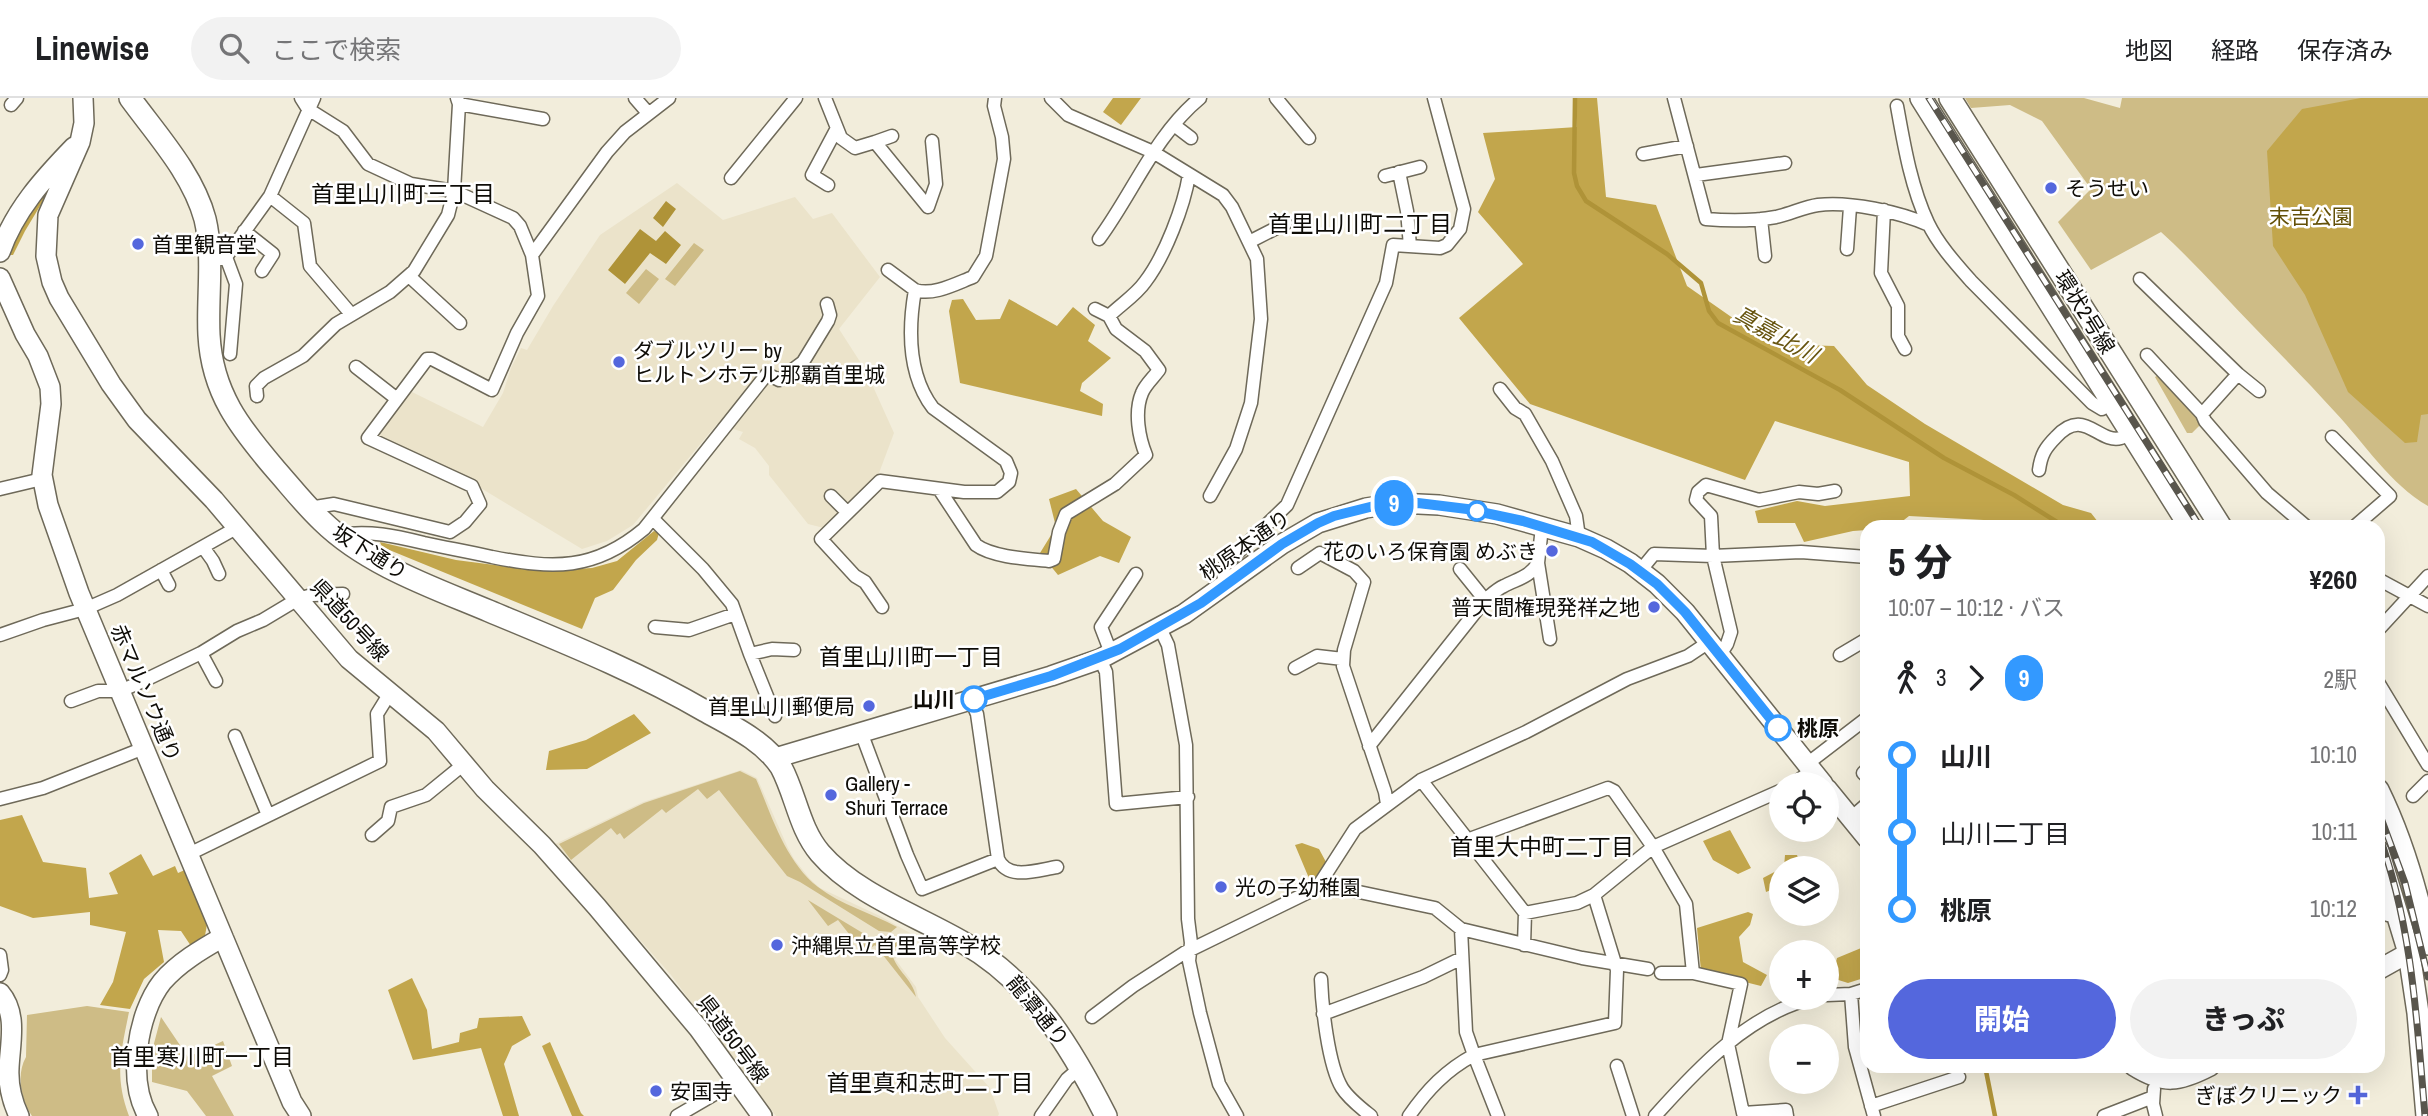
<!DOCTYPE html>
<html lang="ja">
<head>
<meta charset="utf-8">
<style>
  body { margin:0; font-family:"Archivo Narrow","Noto Sans JP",sans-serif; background:#f2f2f2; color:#202124; height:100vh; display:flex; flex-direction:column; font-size:26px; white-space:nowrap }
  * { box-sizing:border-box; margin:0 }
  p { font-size:23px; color:#757577 }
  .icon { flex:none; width:38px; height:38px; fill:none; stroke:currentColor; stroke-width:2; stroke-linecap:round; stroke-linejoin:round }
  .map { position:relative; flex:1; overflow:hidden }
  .drawer { position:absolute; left:1860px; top:422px; width:525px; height:553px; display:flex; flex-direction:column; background:#fff; border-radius:21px; box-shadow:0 7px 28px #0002 }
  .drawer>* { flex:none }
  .badge { padding:0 14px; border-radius:23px; font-size:24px; line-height:46px }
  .fabs { position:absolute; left:1769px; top:674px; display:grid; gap:14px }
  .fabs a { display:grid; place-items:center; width:70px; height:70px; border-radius:50%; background:#fff; box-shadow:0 7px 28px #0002; font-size:35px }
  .map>.badge { position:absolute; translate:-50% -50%; box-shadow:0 0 0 4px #fff }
  .legs { display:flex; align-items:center; gap:10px; height:77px; padding:0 28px; font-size:23px }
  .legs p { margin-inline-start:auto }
  .headline { display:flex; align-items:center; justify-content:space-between; height:119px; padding:0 28px }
  h1 { font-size:38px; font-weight:800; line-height:52px }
  .cta { display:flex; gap:14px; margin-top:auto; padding:14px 28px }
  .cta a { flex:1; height:80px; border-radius:42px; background:#5467dd; color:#fff; font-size:28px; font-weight:800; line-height:80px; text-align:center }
  .cta a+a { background:#f2f2f2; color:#202124 }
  ul { padding:0 28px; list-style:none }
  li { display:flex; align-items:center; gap:24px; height:77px; font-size:26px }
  li i { display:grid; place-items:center; width:10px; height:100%; margin:0 9px; background:currentColor }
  li i::after { content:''; width:18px; height:18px; margin:-9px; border:5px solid; border-radius:50%; background:#fff }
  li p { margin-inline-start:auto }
  li:first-child i { background:linear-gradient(#0000 50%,currentColor 0) }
  li:last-child i { background:linear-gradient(currentColor 50%,#0000 0) }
  header { display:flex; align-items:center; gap:42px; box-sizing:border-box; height:98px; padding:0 35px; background:#fff; border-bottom:2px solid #e0e0e0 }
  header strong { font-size:33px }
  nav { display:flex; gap:38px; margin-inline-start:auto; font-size:24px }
  .search { width:490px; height:63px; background:#f2f2f2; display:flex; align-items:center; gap:18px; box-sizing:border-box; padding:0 24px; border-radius:38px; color:#757577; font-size:26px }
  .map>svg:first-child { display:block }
</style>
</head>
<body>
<header>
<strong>Linewise</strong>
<div class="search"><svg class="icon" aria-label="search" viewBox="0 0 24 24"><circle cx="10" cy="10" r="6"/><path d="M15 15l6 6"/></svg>ここで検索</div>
<nav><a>地図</a><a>経路</a><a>保存済み</a></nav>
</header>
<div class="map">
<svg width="2428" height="1018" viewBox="0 0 2428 1018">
  <rect width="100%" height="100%" fill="#f2eddb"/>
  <path fill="#ebe3ca" d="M 677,85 L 723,122 L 795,99 L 813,121 L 832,115 L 880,179 L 839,231 L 866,273 L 894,335 L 873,391 L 824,430 L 808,426 L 769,377 L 769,368 L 755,350 L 739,341 L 743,334 L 717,326 L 633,427 L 607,443 L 582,451 L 479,389 L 377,342 L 377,337 L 410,293 L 483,329 L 503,295 L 511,270 L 521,250 L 527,252 L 553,208 L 600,137 Z
    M 741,672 L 757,680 L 788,750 L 794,761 L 810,781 L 820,790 L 880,818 L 919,840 L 895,861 L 916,889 L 918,899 L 945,940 L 990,990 L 999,1016 L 998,1018 L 776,1018 L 671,877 L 555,746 L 643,704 Z"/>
  <path fill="#cebc86" d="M 1965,0 L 2084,0 L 2120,10 L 2122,0 L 2428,0 L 2428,408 C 2390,386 2365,346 2335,314 C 2309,285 2281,257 2254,229 C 2223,197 2194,164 2161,134 L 2091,172 L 2058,124 L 2091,91 L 2042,23 L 2010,7 L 1971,10 Z
    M 694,145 L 704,152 L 675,188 L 665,181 Z
    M 646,171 L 659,181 L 639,206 L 626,195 Z
    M 2160,276 L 2202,325 L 2192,335 L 2187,335 L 2155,279 Z
    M 740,673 L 756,681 C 772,718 785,763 818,789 C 841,807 872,815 897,829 L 891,834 L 879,833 L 800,784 L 787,778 L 719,692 L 707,701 L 698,691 L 666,715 L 662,711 L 624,741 L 620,735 L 617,737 L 611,730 L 571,762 L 559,746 L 644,705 Z
    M 808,802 L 881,846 L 892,846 L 908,839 L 892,852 C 892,870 913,880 916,899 L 875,847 L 864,855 L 838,822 L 828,828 Z
    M 87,908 L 129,914 C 121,954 114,978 129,1018 L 32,1018 C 21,1002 16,976 26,959 L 27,917 Z
    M 161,919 L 188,959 L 223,943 L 232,968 L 212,978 L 234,1018 L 206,1018 L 187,993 L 152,984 L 152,953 Z"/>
  <path fill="#c2a64c" d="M 1113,0 L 1141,0 L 1121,27 L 1103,14 Z
    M 1577,0 L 1597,0 L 1606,99 L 1656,107 L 1687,188 L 1770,246 L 1834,248 L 1867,287 L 1925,326 L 2063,407 L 2091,415 L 2102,429 L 2026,429 L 2021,424 L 1909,418 L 1895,429 L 1867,429 L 1867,432 L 1853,433 L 1804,444 L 1795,425 L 1758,425 L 1755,413 L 1797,403 L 1825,408 L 1910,398 L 1909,364 L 1775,323 L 1745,382 L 1530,306 L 1459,220 L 1523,166 L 1478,114 L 1495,81 L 1483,35 L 1577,29 Z
    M 2361,0 L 2428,0 L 2428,316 L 2421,317 L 2417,344 L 2405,345 L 2348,294 L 2305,197 L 2273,148 L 2267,53 L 2302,11 Z
    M 45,90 L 49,93 L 25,133 L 13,157 L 8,157 L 14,137 Z
    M 963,201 L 976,222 L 1000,221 L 1009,201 L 1057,228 L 1073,209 L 1095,227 L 1088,243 L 1111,260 L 1082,285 L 1080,293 L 1103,306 L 1102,318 L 960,285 L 949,213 L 952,202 Z
    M 1076,391 L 1103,423 L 1131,439 L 1119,465 L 1100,458 L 1058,477 L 1040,455 L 1056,429 L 1049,401 Z
    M 654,433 L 659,435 L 657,442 L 636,462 L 613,492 L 595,500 L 582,531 L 382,449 L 380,444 L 456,462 L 542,473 L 592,470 L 617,463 Z
    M 634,616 L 651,635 L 587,671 L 546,672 L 549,653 L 586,642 Z
    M 22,717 L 43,764 L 86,770 L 89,800 L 118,796 L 109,775 L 141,756 L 153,778 L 175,768 L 178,775 L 187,771 L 208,821 L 204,843 L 193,851 L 181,833 L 158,832 L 164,864 L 144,881 L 130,911 L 100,907 L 113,884 L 126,834 L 90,827 L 90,814 L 33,820 L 0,808 L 0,722 Z
    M 1730,732 L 1751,770 L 1738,776 L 1713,762 L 1703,743 Z
    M 1302,745 L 1319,751 L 1326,764 L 1315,784 L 1311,785 L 1295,747 Z
    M 1785,757 L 1797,757 L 1802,770 L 1782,770 L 1781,788 L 1766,794 L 1763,780 L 1784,769 Z
    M 1748,814 L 1753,816 L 1750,827 L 1739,839 L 1743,864 L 1767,877 L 1761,888 L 1701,873 L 1697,830 Z
    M 1866,848 L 1867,879 L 1848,885 L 1832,880 L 1837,860 Z
    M 412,880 L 427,912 L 432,951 L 459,944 L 460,935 L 477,930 L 479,920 L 522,918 L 531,937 L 512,948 L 504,966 L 519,1018 L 503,1018 L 481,950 L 413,962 L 388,892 Z
    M 550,944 L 581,1015 L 584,1018 L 572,1018 L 542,948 Z"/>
  <path fill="#af9338" d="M 666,103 L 676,111 L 663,129 L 653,120 Z
    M 640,131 L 656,143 L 665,133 L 681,147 L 666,166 L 650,155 L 625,186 L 608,172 Z"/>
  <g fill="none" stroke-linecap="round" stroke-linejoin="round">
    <path stroke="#af9338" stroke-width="4.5" d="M 1575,0 L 1574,75 L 1577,88 L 1586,103 L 1667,156 L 1701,185 L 1709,213 L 1718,225 L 1840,292 L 1944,360 L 2014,397 L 2065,429
      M 1985,968 L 1995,1018"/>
    <defs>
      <path id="street" d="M 301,0 L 308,11 L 343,33 L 368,66 L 411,86 L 454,93 L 513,120 L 520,128 L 532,157 L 538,198 L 517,235 L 492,292 L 432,261 L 427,261 L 368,340 L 472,388 L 480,406 L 465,424 L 450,434 L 334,406 L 309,410
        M 457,0 L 459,6 L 543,21
        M 635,0 L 648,15
        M 825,0 L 841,40 L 855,50 L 875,44 L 928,109
        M 1051,0 L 1068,17 L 1153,54 L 1223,97 L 1232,109 L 1257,161 L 1261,221 L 1251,305 L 1236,351 L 1210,398
        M 1276,0 L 1309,40
        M 1674,0 L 1706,121 C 1728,123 1753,123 1776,119 C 1790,116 1804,109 1818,107 C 1849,103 1900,114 1929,127
        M 11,7 L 17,0
        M 1897,8 C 1904,47 1911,89 1928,125 C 1938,146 1956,166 1971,183 L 2092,305 L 2102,311 L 2111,305
        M 1174,27 L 1191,40
        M 875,44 L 892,38
        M 1643,56 L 1687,48
        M 1399,74 L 1407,113 L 1410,148
        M 1696,77 L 1785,65
        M 1385,78 L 1420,69
        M 731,80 L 796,0
        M 828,87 L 812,77 L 837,30
        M 270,98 L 304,125 L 310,168 L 351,216
        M 928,109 L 936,86 L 932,43
        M 1884,112 L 1881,175 L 1898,208 L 1898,238 L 1905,251
        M 1761,121 L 1765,158
        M 244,133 L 273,156 L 262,173
        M 1099,141 C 1133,95 1155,37 1200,0
        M 1249,144 L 1286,125
        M 1847,151 L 1850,109
        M 532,157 L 607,54 L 625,34 L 669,0
        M 226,159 L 236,186 L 230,256
        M 210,163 L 226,159 L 270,98 L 314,0
        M 888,172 L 915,192
        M 409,178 L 460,225
        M 2140,181 L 2238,276 L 2202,316 L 2205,323 L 2267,395 L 2307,429
        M 1109,218 C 1120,207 1136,197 1145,184 C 1165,158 1184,108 1189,77
        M 2147,257 L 2202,316
        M 356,269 L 397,301
        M 2238,276 L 2259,293
        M 1500,291 L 1515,310 L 1525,316 L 1552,363 L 1576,418 L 1579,439
        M 257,298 L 256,288 L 264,280 L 303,258 L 336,226 L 390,194 L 414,173 L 448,117 L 454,93 L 459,6
        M 2332,339 L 2390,398 L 2354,429
        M 2039,372 C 2041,357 2045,350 2056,339 C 2084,308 2098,346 2121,340 C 2124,339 2127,336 2130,335
        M 0,391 L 42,381
        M 939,391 L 976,447 C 992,459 1028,461 1049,463 L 1054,461 L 1059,434 L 1066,416 L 1115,386 L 1146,357 C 1139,340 1134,314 1142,295 C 1145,287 1154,279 1159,272 L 1145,253 L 1116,231 L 1109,218 L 1095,211
        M 831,398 L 847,414
        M 653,421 L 703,471 L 732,506 L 750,556 L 772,551 L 794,552
        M 339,437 C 369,432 395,438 424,445 C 447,450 470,454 492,459 C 553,471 594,473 644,431 L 767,276 L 779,282 L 803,264 L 828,223 L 830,217 L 827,206
        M 203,449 L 213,463 L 219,476
        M 1538,465 L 1550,541
        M 1298,470 L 1320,455 L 1354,473 L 1364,484 L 1344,552 L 1343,568 L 1385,694 L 1387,706
        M 1460,471 L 1485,502
        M 161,472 L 169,487
        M 1640,473 L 1654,456 L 1713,458 L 1711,418 L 1696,402 L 1698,394 L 1706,387 L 1759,402 L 1799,394 L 1818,396 L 1835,393
        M 2378,481 L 2428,508
        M 1226,487 L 1222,472 L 1227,465 L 1287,407 L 1386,185 L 1393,147 L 1440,150 L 1447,147 L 1460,131 L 1464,111 L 1434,0
        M 882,509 L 865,484 L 855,478 L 821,441 L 880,383 L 964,394 L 997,394 L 1009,384 L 1011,375 L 1006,363 L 933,310 C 908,277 908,232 915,192 C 933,198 955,186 973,179 L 986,158 L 1004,61 L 1002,39 L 994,8 L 995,0
        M 655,529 L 689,532 L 735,516
        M 1160,530 L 1168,547 L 1186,647 L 1188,821 L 1191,845 L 1189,863 L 1200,915 L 1219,986 L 1237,1018
        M 2380,530 L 2428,478
        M 0,537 L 43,522 L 85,511 L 117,497 L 238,429
        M 201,555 L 216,583
        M 1111,555 L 1101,529 L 1136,476
        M 750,556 L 775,618
        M 1720,557 L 1727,546 L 1731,534 L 1713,458 L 1801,454 L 1867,459
        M 1840,557 L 1867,541
        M 1100,561 L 1106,574 L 1116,706 L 1188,699
        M 1295,570 L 1317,558 L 1343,561
        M 2378,584 L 2428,667
        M 971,602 L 977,616 L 998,761 C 1008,783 1037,772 1057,769
        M 71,603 L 98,593 L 120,593 L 141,584 L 201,555 L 237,533 L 263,522 L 298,501 L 312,497 L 343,496
        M 861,634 L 907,757 L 922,791 L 998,761
        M 235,638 L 268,717
        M 1369,648 L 1485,502 C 1491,497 1497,491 1504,488 C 1517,481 1530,479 1538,465 L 1542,429
        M 1807,666 L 1867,620
        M 1867,671 L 1863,675 L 1867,679
        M 1421,682 L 1525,815 L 1577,805 L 1594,797 L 1653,749 L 1782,692
        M 1794,686 L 1812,672
        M 2413,698 L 2428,683
        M 0,701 L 43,690 L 144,650
        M 1851,720 L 1867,706
        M 372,737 L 388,723 L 391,709 L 426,697 L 464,666
        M 1467,742 L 1608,690 L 1614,693 L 1653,749 L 1686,806 L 1693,875
        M 189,756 L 380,663 L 377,616 L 390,595
        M 1321,786 L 1435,810 L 1461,831 L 1582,860 L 1648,871
        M 2378,814 L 2388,817 L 2398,814
        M 1524,847 L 1525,815
        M 0,857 L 2,872 L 0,877
        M 1661,875 L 1693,875 L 1741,886 L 1728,946 L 1743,1015 L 1786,1012 L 1787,1018
        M 1321,881 C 1322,908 1328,967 1342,990 C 1349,1001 1361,1010 1371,1018
        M 1851,896 L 1855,949 L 1874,1018
        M 1827,897 L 1851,896 L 1867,891
        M 1323,916 L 1423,879 L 1462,860
        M 1092,919 L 1133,888 L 1184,855 L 1317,790 L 1355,731 L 1421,682 L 1526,634 L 1627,581 L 1688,558 L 1709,544
        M 1617,968 L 1633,1018
        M 2154,991 L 2153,1006 L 2156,1018
        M 1871,1008 L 1959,979
        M 677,1018 L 737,983
        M 1041,1018 L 1067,981 L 1081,969
        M 1409,1018 C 1427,992 1446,972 1474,957 L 1466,934 L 1461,831
        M 1498,1018 L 1474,957 L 1615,925 L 1617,872 L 1594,797
        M 1655,1018 C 1697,971 1749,915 1814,900
        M 2104,1018 L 2153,999"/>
      <path id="secondary" d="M 83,0 L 84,25 L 80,44 L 48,117 L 46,158 L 52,184 L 59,200 L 111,286 L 137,322 L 214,402 L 349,561 L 436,633 L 485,691 L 542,747 L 597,809 L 699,931 L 762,1018
        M 0,154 C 15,112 43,81 74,49
        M 0,180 L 25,236 L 38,258 L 50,289 L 51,306 L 42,377 L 48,407 L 79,495 L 292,1004 L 301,1018
        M 775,660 L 1051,578 L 1100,561 L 1184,516 L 1282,446 L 1318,425 L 1366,410 L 1398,405 L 1439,407 L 1497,416 L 1579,439 L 1606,451 L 1630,465 L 1657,486 L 1685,514 L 1823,686
        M 1827,691 L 1867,740
        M 2378,872 L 2421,848
        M 0,895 C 18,916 10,945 9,970 C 8,987 12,1003 19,1018
        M 2134,968 C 2164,987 2179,984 2210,968
        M 148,1018 C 127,982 137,916 162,884 C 178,865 202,851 223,839"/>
      <path id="primary" d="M 130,0 C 157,37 193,76 205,121 C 214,159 207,199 209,237 C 212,295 240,330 276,372 C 291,389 305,407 322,423 C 367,467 432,489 489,513 C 563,544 636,573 705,613 C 732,628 764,643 781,669 C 796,697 799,730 820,755 C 855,796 918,818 964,845 C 1032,884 1071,949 1106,1018
        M 1921,0 L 2190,429
        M 1950,0 L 2221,429
        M 2378,692 C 2402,741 2417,793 2428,846
        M 2378,753 L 2409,855 L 2418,915 L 2427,1018"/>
    </defs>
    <use href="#street" stroke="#6e6959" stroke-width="15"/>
    <use href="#secondary" stroke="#6e6959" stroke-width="22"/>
    <use href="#primary" stroke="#6e6959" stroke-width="24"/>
    <use href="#street" stroke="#fff" stroke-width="12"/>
    <use href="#secondary" stroke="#fff" stroke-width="19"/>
    <use href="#primary" stroke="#fff" stroke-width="21"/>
    <defs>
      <path id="rail" d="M 1929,0 L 2200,429
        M 2378,712 L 2405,785 L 2428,879
        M 2378,735 C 2412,825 2417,923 2425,1018"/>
    </defs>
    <use href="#rail" stroke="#59564d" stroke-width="7"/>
    <use href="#rail" stroke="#fff" stroke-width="4.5" stroke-dasharray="13" stroke-linecap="butt"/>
  </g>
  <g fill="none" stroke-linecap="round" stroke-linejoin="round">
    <defs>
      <path id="line-1" d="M 974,601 L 1051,578 L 1120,551 L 1201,505 L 1282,446 L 1318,425 L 1334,418 L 1378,407 L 1418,405 L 1467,411 L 1523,423 L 1592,444 L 1630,466 L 1657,486 L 1685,514 L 1778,630"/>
    </defs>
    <use href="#line-1" stroke="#fff" stroke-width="16"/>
    <use href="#line-1" stroke="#39f" stroke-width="10"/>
  </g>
  <g fill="#5467dd" stroke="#fff" stroke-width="2.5">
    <circle cx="2051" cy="90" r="7"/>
    <circle cx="138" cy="146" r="7"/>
    <circle cx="619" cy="264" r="7"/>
    <circle cx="1552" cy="453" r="7"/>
    <circle cx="1654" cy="509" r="7"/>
    <circle cx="869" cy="608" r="7"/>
    <circle cx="831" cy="697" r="7"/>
    <circle cx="1221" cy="789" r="7"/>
    <circle cx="777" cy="847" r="7"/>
    <circle cx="656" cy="993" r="7"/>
    <path d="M2354.5 986.5h7v7h7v7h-7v7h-7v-7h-7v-7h7z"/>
  </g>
  <g fill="#fff" stroke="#39f" stroke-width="3.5">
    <circle cx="1477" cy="413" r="9"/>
    <circle cx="974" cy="601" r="12"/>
    <circle cx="1778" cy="630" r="12"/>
  </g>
  <g text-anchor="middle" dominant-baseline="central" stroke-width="5" stroke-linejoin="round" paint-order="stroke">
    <g font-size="21" fill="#0e0c07" stroke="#fff" text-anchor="start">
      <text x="2065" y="90">そうせい</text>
      <text x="152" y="146">首里観音堂</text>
      <text x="633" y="252">ダブルツリー by<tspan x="633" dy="24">ヒルトンホテル那覇首里城</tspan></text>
      <text x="1538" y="453" text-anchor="end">花のいろ保育園 めぶき</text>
      <text x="1640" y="509" text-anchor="end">普天間権現発祥之地</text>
      <text x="855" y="608" text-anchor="end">首里山川郵便局</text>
      <text x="845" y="685">Gallery -<tspan x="845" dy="24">Shuri Terrace</tspan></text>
      <text x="1235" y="789">光の子幼稚園</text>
      <text x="791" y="847">沖縄県立首里高等学校</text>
      <text x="670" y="993">安国寺</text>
      <text x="2342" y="997" text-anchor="end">ぎぼクリニック</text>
    </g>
    <g font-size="21" fill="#635007" stroke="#fff">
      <text x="2311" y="118">末吉公園</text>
    </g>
    <g font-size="21" fill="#0e0c07" stroke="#fff">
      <text transform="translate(2085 214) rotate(58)">環状2号線</text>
      <text transform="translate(1245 447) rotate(-35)">桃原本通り</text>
      <text transform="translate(370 454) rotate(32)">坂下通り</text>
      <text transform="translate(350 522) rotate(47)">県道50号線</text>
      <text transform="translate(146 595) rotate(67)">赤マルソウ通り</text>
      <text transform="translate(1038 913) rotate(51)">龍潭通り</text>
      <text transform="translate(733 941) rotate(53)">県道50号線</text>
    </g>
    <g font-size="21" font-weight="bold" fill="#0e0c07" stroke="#fff" text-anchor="end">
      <text x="955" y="601">山川</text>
      <text x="1797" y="630" text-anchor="start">桃原</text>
    </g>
    <g font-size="23" fill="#0e0c07" stroke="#fff">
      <text x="403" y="95">首里山川町三丁目</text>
      <text x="1360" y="125">首里山川町二丁目</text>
      <text x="911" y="558">首里山川町一丁目</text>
      <text x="1542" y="748">首里大中町二丁目</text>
      <text x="202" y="958">首里寒川町一丁目</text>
      <text x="930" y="984">首里真和志町二丁目</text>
    </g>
    <g font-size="23" font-style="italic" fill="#67540f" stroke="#fff">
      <text transform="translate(1776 236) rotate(29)">真嘉比川</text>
    </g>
  </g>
</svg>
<div class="fabs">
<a><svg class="icon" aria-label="locate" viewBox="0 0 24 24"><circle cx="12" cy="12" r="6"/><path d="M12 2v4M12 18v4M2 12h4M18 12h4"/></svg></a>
<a><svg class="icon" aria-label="layers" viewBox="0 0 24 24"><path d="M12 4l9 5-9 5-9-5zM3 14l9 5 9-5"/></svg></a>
<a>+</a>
<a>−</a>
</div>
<b class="badge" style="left:1394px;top:405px;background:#39f;color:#fff">9</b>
<section class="drawer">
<div class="headline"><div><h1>5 分</h1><p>10:07 – 10:12 · バス</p></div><b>¥260</b></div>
<div class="legs"><svg class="icon" aria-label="walk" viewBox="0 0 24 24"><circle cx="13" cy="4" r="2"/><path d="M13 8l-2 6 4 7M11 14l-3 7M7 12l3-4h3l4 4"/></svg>3<svg class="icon" aria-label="forward" viewBox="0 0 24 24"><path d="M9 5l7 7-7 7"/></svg><b class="badge" style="background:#39f;color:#fff">9</b><p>2駅</p></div>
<ul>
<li><i style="color:#39f"></i><b>山川</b><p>10:10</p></li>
<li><i style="color:#39f"></i><span>山川二丁目</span><p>10:11</p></li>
<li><i style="color:#39f"></i><b>桃原</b><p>10:12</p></li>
</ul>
<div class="cta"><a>開始</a><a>きっぷ</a></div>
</section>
</div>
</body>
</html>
